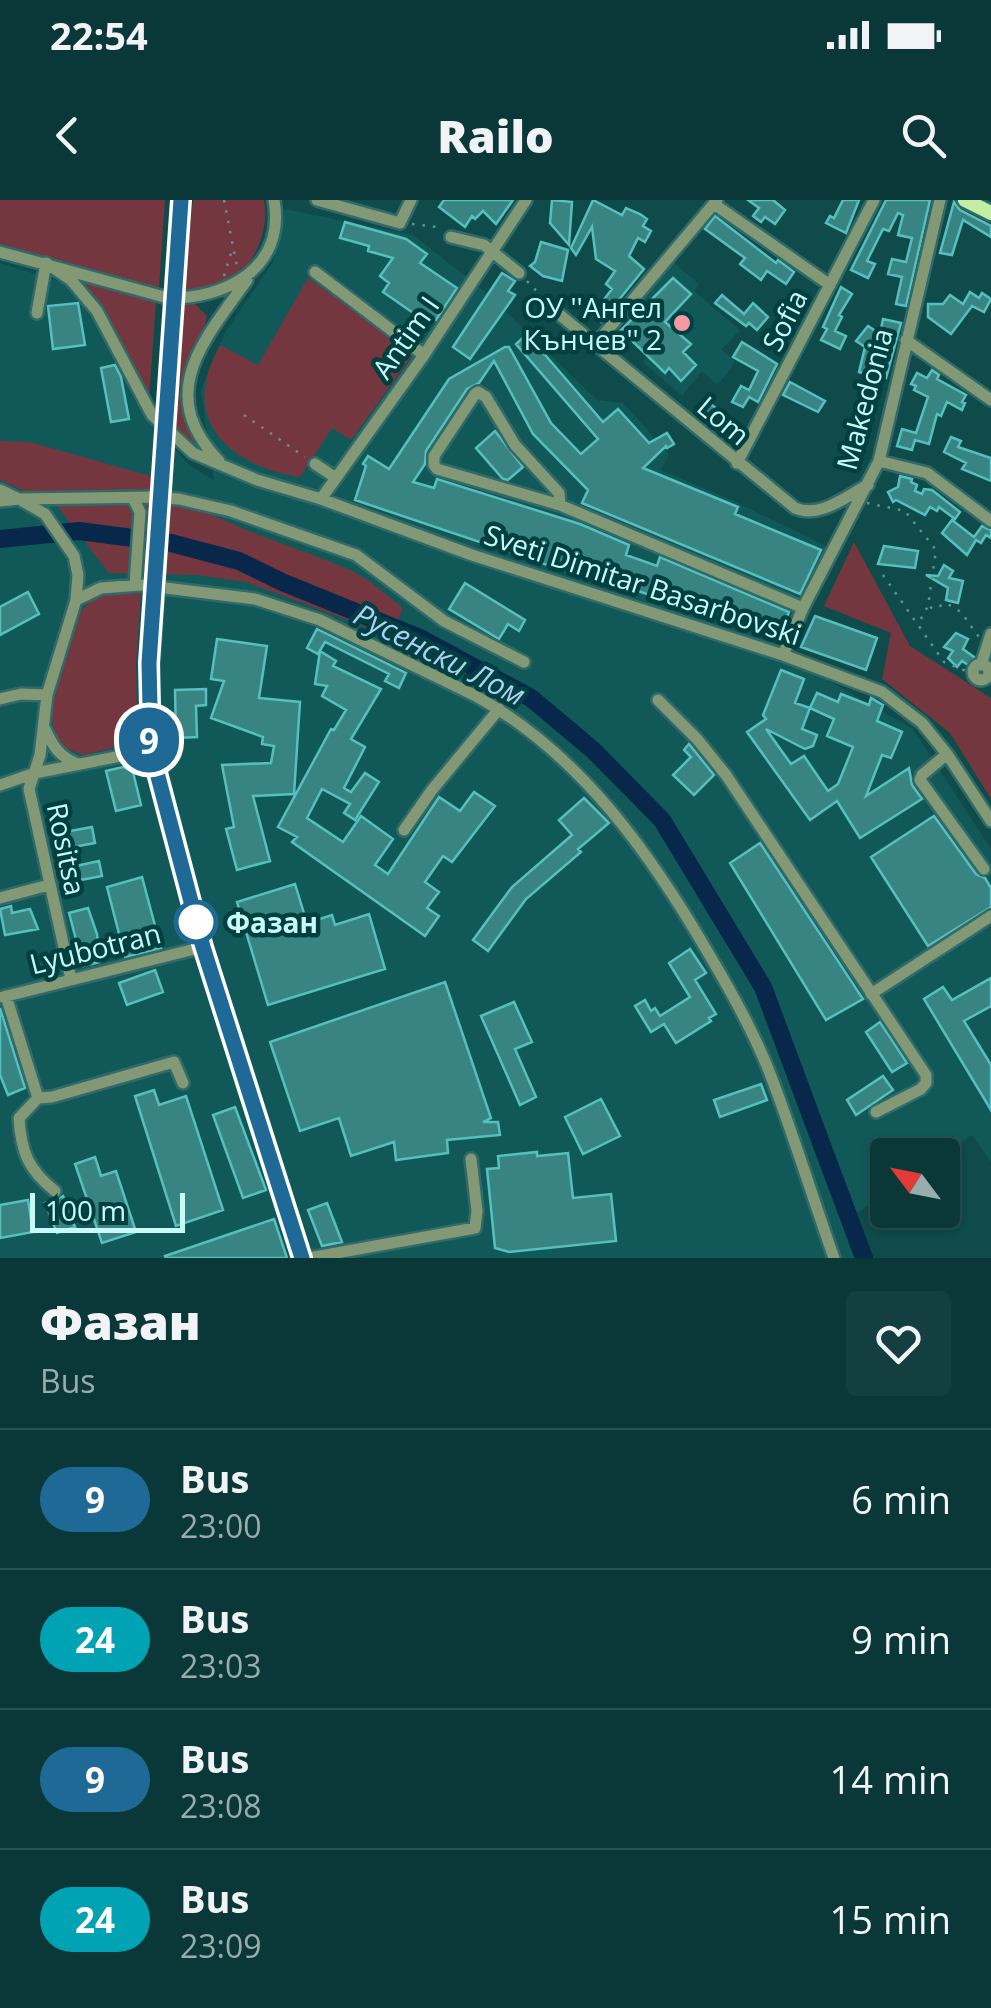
<!DOCTYPE html>
<html lang="en">
<head>
<meta charset="utf-8">
<style>
  body { margin:0; font-family:"Open Sans",sans-serif; background:#133f40; color:#f1f3f6; height:100vh; display:flex; flex-direction:column; font-size:38px; white-space:nowrap }
  * { box-sizing:border-box; margin:0 }
  p { font-size:32px; color:#99acae }
  .icon { flex:none; width:55px; height:55px; fill:none; stroke:currentColor; stroke-width:2; stroke-linecap:round; stroke-linejoin:round }
  .map { position:relative; height:1058px; overflow:hidden }
  .panel { display:flex; flex-direction:column; background:#0a3838; flex:1 }
  .panel>* { flex:none }
  .badge { padding:0 20px; border-radius:32px; font-size:35px; line-height:65px }
  .needle { width:65px; rotate:302deg }
  .buttons { position:absolute; left:870px; top:938px; display:grid; gap:20px }
  .buttons a { display:grid; place-items:center; width:90px; height:90px; border-radius:10px; background:#0a3838; box-shadow:0 2px 8px #0004,0 0 0 2px #2a5253; font-size:50px }
  .scale { position:absolute; left:30px; bottom:25px; width:155px; box-sizing:border-box; padding-left:10px; border:5px solid #cafaf8; border-top:0; font-size:28px; line-height:35px; white-space:nowrap; color:#cafaf8; -webkit-text-stroke:8px #004040; paint-order:stroke }
  .map>.badge { position:absolute; translate:-50% -50%; box-shadow:0 0 0 5px #fff }
  .round { display:grid; place-items:center; flex:none; width:105px; height:105px; border-radius:10px; background:#133f40 }
  .headline { display:flex; align-items:center; justify-content:space-between; height:170px; padding:0 40px }
  h1 { font-size:48px; font-weight:800; line-height:75px }
  ul { padding:0; list-style:none }
  li { display:flex; align-items:center; gap:30px; height:140px; padding:0 40px; border-top:2px solid #2a5253 }
  li div { flex:1 }
  li b { display:block; font-size:38px }
  li em { font-style:normal }
  li .badge { min-width:110px; font-weight:700; text-align:center }
  .status { display:flex; justify-content:space-between; align-items:center; height:70px; padding:0 50px; background:#0a3838; direction:ltr }
  .status svg { height:28px; fill:currentColor }
  header { display:flex; justify-content:space-between; align-items:center; height:130px; padding:0 40px; background:#0a3838; font-size:45px; font-weight:800 }
  .map>svg:first-child { display:block }
</style>
</head>
<body>
<div class="status"><b>22:54</b><svg viewBox="0 0 49 12"><path d="M0 12V9h3v3zM5 12V6h3v6zM10 12V3h3v9zM15 12V0h3v12zM26 1h20v11H26zM47 4h2v5h-2z"/></svg></div>
<header><svg class="icon" aria-label="back" viewBox="0 0 24 24"><path d="M15 5l-7 7 7 7"/></svg>Railo<svg class="icon" aria-label="search" viewBox="0 0 24 24"><circle cx="10" cy="10" r="6"/><path d="M15 15l6 6"/></svg></header>
<div class="map">
<svg width="991" height="1058" viewBox="0 0 991 1058">
  <rect width="100%" height="100%" fill="#0e4b4a"/>
  <path fill="#115958" d="M 285,9 L 413,35 L 488,94 L 597,200 L 623,203 L 669,254 L 661,270 L 734,301 L 826,346 L 784,455 L 913,529 L 991,649 L 991,962 L 972,935 L 942,955 L 888,955 L 887,992 L 855,1014 L 868,1058 L 0,1058 L 0,63 L 68,84 L 106,140 L 135,201 L 190,266 L 214,280 L 201,190 L 224,134 L 273,62 Z
    M 671,60 L 699,84 L 694,91 L 740,130 L 721,150 L 734,160 L 732,168 L 717,185 L 702,171 L 682,196 L 643,162 L 657,147 L 625,116 Z"/>
  <path fill="#74373f" d="M 0,0 L 165,0 L 159,89 L 0,44 Z
    M 193,0 L 264,0 C 271,33 249,79 215,90 C 205,93 193,93 183,95 Z
    M 77,77 L 156,103 L 149,199 L 74,83 Z
    M 308,78 L 415,152 L 351,240 L 332,228 L 300,277 C 252,270 195,240 206,182 C 208,169 214,157 220,145 L 258,165 Z
    M 186,103 L 195,104 L 207,116 C 201,148 179,161 182,200 C 184,217 194,230 196,246 L 188,245 L 171,229 L 181,105 Z
    M 0,241 L 30,242 L 154,277 C 202,322 292,344 352,371 C 370,379 387,396 403,408 L 390,436 L 246,382 L 198,375 L 109,373 L 58,307 L 0,280 Z
    M 854,342 L 910,446 L 991,498 L 991,599 L 950,533 L 882,479 L 891,433 L 824,406 Z
    M 141,391 L 136,464 L 137,524 L 127,541 L 113,548 L 83,555 L 63,547 L 54,530 L 51,513 L 75,417 L 90,402 L 109,392 Z"/>
  <g fill="none" stroke-linecap="round" stroke-linejoin="round">
    <path stroke="#07284b" stroke-width="18" d="M 0,339 L 79,331 L 171,343 L 239,361 L 282,382 L 420,438 L 531,498 L 593,550 L 662,620 L 763,787 L 864,1058"/>
  </g>
  <path fill="#388482" stroke="#55c0be" stroke-width="2.5" fill-rule="evenodd" d="M 444,0 L 513,0 L 496,24 L 483,11 L 475,19 L 472,16 L 465,27 L 439,7 Z
    M 552,0 L 572,2 L 569,45 L 550,23 Z
    M 593,0 L 622,15 L 626,8 L 640,14 L 647,19 L 643,26 L 651,31 L 645,42 L 638,38 L 629,56 L 644,69 L 601,122 L 592,115 L 612,89 L 606,84 L 615,71 L 596,59 L 592,27 L 576,55 L 571,48 Z
    M 748,0 L 773,0 L 785,10 L 775,24 L 765,17 L 761,22 L 753,16 L 759,8 Z
    M 843,0 L 859,0 L 846,33 L 826,23 L 830,16 L 834,18 Z
    M 886,0 L 930,0 L 906,106 L 896,104 L 902,77 L 888,74 L 892,59 L 906,62 L 912,38 L 898,35 L 903,15 L 898,13 L 889,31 L 883,29 L 867,61 L 875,64 L 868,78 L 851,70 Z
    M 954,2 L 960,10 L 991,26 L 991,37 L 963,20 L 952,55 L 940,53 Z
    M 715,16 L 776,63 L 778,60 L 794,72 L 786,84 L 767,71 L 761,80 L 740,64 L 745,58 L 705,29 Z
    M 345,22 L 406,39 L 427,54 L 420,63 L 457,88 L 436,120 L 426,122 L 383,92 L 389,83 L 380,76 L 393,58 L 368,51 L 369,46 L 340,38 Z
    M 541,42 L 568,50 L 562,81 L 543,76 L 530,66 L 535,62 Z
    M 502,73 L 515,81 L 508,91 L 515,95 L 470,159 L 453,147 Z
    M 673,78 L 691,94 L 665,122 L 691,144 L 683,152 L 696,165 L 681,181 L 669,168 L 665,173 L 626,135 L 621,140 L 616,135 Z
    M 841,87 L 852,94 L 839,115 L 842,117 L 835,131 L 846,136 L 840,149 L 821,140 L 827,129 L 823,127 Z
    M 970,92 L 979,98 L 982,93 L 991,99 L 984,112 L 972,106 L 951,134 L 928,117 L 928,104 L 943,104 L 950,95 L 963,104 Z
    M 722,95 L 744,114 L 753,103 L 768,117 L 757,130 L 749,123 L 746,126 L 715,103 Z
    M 78,103 L 85,145 L 53,149 L 48,106 Z
    M 883,119 L 901,123 L 886,178 L 875,176 L 871,193 L 862,191 L 867,174 L 859,172 L 865,147 L 856,141 L 868,126 L 880,134 Z
    M 527,134 L 603,222 L 618,209 L 649,243 L 667,233 L 674,244 L 667,248 L 666,246 L 643,268 L 738,307 L 735,314 L 821,350 L 800,394 L 582,303 L 588,290 L 533,234 L 494,161 L 479,183 L 467,189 L 426,251 L 425,264 L 413,282 L 434,288 L 437,279 L 580,324 L 629,345 L 626,355 L 657,366 L 660,357 L 789,412 L 780,435 L 673,398 L 673,403 L 603,379 L 601,383 L 355,300 L 366,266 L 363,264 L 368,256 L 389,269 L 449,179 L 505,147 L 509,147 L 551,223 L 581,254 L 598,239 L 516,144 Z
    M 742,142 L 777,164 L 758,202 L 749,197 L 743,207 L 732,202 L 741,186 L 749,190 L 758,171 L 733,157 Z
    M 115,165 L 121,177 L 129,219 L 111,222 L 101,168 Z
    M 932,170 L 939,175 L 937,179 L 966,195 L 962,202 L 965,203 L 962,210 L 947,202 L 941,216 L 937,214 L 929,244 L 915,240 L 912,250 L 897,246 L 902,229 L 916,233 L 928,197 L 914,190 L 916,186 L 911,184 L 917,173 L 927,178 Z
    M 790,182 L 825,201 L 818,212 L 783,195 Z
    M 709,203 L 724,214 L 722,217 L 743,231 L 736,245 L 700,214 Z
    M 495,231 L 523,267 L 508,280 L 503,279 L 476,248 Z
    M 951,237 L 961,241 L 958,247 L 991,258 L 991,281 L 962,269 L 966,263 L 944,252 Z
    M 900,276 L 912,279 L 911,282 L 917,285 L 915,291 L 922,294 L 924,289 L 932,290 L 960,312 L 955,319 L 939,307 L 937,311 L 930,307 L 925,315 L 896,300 L 893,302 L 888,292 L 898,287 Z
    M 952,320 L 974,337 L 982,326 L 991,330 L 991,338 L 986,335 L 981,343 L 976,340 L 967,355 L 942,333 Z
    M 884,346 L 918,351 L 915,368 L 878,364 Z
    M 944,365 L 953,371 L 949,378 L 963,381 L 958,403 L 946,400 L 948,388 L 926,375 L 938,376 Z
    M 465,383 L 525,420 L 519,431 L 508,424 L 499,439 L 449,409 Z
    M 28,392 L 39,414 L 0,435 L 0,407 Z
    M 815,416 L 877,438 L 866,470 L 801,447 Z
    M 317,429 L 406,473 L 399,488 L 385,481 L 389,474 L 325,442 L 318,454 L 307,448 Z
    M 956,433 L 968,439 L 963,449 L 974,457 L 971,467 L 962,461 L 957,467 L 948,458 L 953,451 L 944,447 Z
    M 217,439 L 267,446 L 259,498 L 300,502 L 294,594 L 253,596 L 270,661 L 237,670 L 226,629 L 234,627 L 222,565 L 271,563 L 274,546 L 262,544 L 263,537 L 211,518 L 224,481 L 211,479 Z
    M 320,451 L 336,461 L 333,466 L 381,489 L 351,539 L 365,547 L 344,588 L 351,592 L 365,573 L 379,582 L 355,620 L 344,613 L 350,604 L 322,589 L 307,618 L 343,642 L 361,616 L 393,639 L 375,665 L 388,674 L 439,597 L 460,611 L 474,592 L 495,606 L 452,662 L 443,656 L 425,682 L 439,692 L 427,708 L 439,716 L 425,736 L 292,642 L 297,637 L 278,627 L 331,529 L 334,530 L 346,510 L 322,496 L 327,486 L 315,484 Z
    M 781,470 L 804,479 L 795,503 L 810,508 L 817,493 L 838,502 L 841,494 L 869,505 L 871,498 L 883,505 L 877,521 L 902,532 L 891,558 L 882,555 L 866,596 L 909,568 L 912,585 L 922,599 L 860,638 L 837,601 L 810,620 L 747,532 L 766,519 L 763,515 ZM 810,508 L 834,519 L 827,536 L 853,547 L 838,584 L 828,591 L 804,556 L 791,564 L 766,529 L 805,549 L 813,546 L 817,535 L 802,529 Z
    M 206,489 L 206,505 L 196,506 L 197,537 L 176,538 L 175,490 Z
    M 689,544 L 714,575 L 694,595 L 673,575 L 691,557 L 684,550 Z
    M 123,567 L 133,572 L 141,605 L 116,611 L 106,571 Z
    M 584,598 L 609,623 L 578,649 L 581,652 L 526,699 L 488,751 L 473,740 L 512,687 L 572,635 L 559,620 Z
    M 934,616 L 976,674 L 985,678 L 991,688 L 991,707 L 928,746 L 871,657 Z
    M 92,627 L 95,643 L 62,649 L 59,633 Z
    M 760,643 L 863,799 L 826,820 L 730,663 Z
    M 99,661 L 102,676 L 70,682 L 67,668 Z
    M 142,677 L 161,748 L 125,757 L 107,687 Z
    M 295,684 L 307,723 L 332,715 L 335,725 L 369,714 L 385,769 L 268,805 L 237,702 Z
    M 11,706 L 12,713 L 30,709 L 38,729 L 5,735 L 0,709 Z
    M 88,708 L 97,734 L 100,762 L 83,766 L 69,713 Z
    M 690,749 L 706,773 L 695,780 L 716,814 L 709,818 L 711,821 L 676,843 L 664,824 L 651,832 L 635,806 L 645,800 L 651,811 L 655,808 L 660,816 L 690,797 L 669,763 Z
    M 155,770 L 163,792 L 127,805 L 119,783 Z
    M 991,778 L 991,806 L 964,821 L 991,865 L 991,910 L 924,799 L 943,787 L 952,800 Z
    M 445,782 L 491,918 L 483,922 L 498,922 L 500,935 L 447,940 L 448,953 L 396,960 L 394,942 L 351,956 L 339,918 L 300,931 L 270,842 Z
    M 514,802 L 532,842 L 515,849 L 536,897 L 520,905 L 481,816 Z
    M 0,808 L 25,888 L 8,895 L 0,875 Z
    M 880,822 L 907,863 L 892,872 L 866,832 Z
    M 883,876 L 893,890 L 856,915 L 847,900 Z
    M 761,884 L 767,900 L 720,917 L 714,900 Z
    M 154,890 L 159,905 L 186,896 L 223,1010 L 176,1026 L 135,896 Z
    M 601,899 L 620,936 L 583,954 L 565,917 Z
    M 235,907 L 266,990 L 243,998 L 213,915 Z
    M 537,952 L 537,956 L 568,953 L 573,998 L 611,994 L 616,1041 L 509,1052 L 495,1048 L 487,969 L 499,968 L 498,956 Z
    M 95,957 L 101,976 L 116,971 L 136,1032 L 102,1043 L 75,964 Z
    M 63,996 L 75,1027 L 57,1033 L 45,1003 Z
    M 28,1000 L 33,1032 L 0,1038 L 0,1005 Z
    M 327,1003 L 342,1042 L 322,1046 L 308,1010 Z
    M 274,1019 L 287,1058 L 166,1058 L 165,1056 Z"/>
  <g fill="none" stroke-linecap="round" stroke-linejoin="round">
    <defs>
      <path id="minor" d="M 317,0 L 400,23 L 411,0
        M 714,4 L 830,85
        M 451,37 L 484,45 L 519,73
        M 0,52 L 168,98 C 226,99 286,68 274,0
        M 315,72 L 424,155
        M 37,113 L 46,63 L 71,80 L 97,111 L 152,215 L 193,253 L 257,280 L 321,299 L 472,355 L 783,455 L 882,492 L 922,523 L 947,554 L 991,621
        M 560,115 L 795,308 C 820,319 846,296 868,285
        M 906,140 L 991,200
        M 595,145 L 717,0
        M 219,261 C 153,193 206,138 247,80
        M 879,261 L 927,273 L 991,321
        M 737,263 L 874,0
        M 315,264 L 336,278
        M 0,290 L 19,299 L 154,297 L 179,299 L 231,311 L 356,355 L 444,421 L 524,462
        M 133,298 L 140,312 L 135,385
        M 321,299 L 424,155 L 526,0
        M 0,301 L 19,299 L 45,314 L 74,356 L 78,375 L 76,400 L 47,495 L 40,555 L 29,589 L 71,779
        M 560,305 L 559,293 L 515,245 L 486,197 L 478,192 L 475,194 L 434,256 L 434,265 L 437,269 L 560,305 L 803,408
        M 76,400 L 101,388 L 141,385 L 255,399 L 320,420 L 474,495 C 580,553 651,654 710,756 C 732,793 753,831 769,871 C 793,933 812,996 834,1058
        M 783,455 L 803,408 L 879,261 L 940,0
        M973 472a8 8 0 1 1 16 0a8 8 0 1 1-16 0Z
        M 981,465 L 991,434
        M 0,499 L 21,494 L 47,495
        M 658,500 L 697,539 L 726,575 L 926,875 L 926,883 L 921,889 L 876,912
        M 45,529 C 53,546 59,557 78,564
        M 947,554 L 922,575 L 920,580 L 984,669
        M 0,585 L 35,573 L 151,550
        M 404,630 L 432,590 L 499,509
        M 0,698 L 49,685
        M 871,794 L 991,716
        M 6,796 L 38,898 L 19,918 C 21,951 28,970 55,991
        M 3,797 L 203,747
        M 38,898 L 52,897 L 174,862 L 183,883
        M 309,1058 L 475,1028 L 477,1011 L 471,959"/>
      <path id="major" d="M 965,0 L 991,13
        M 148,517 L 151,550 L 203,747 L 302,1058"/>
    </defs>
    <use href="#minor" stroke="#306a69" stroke-width="16"/>
    <use href="#major" stroke="#306a69" stroke-width="19"/>
    <path stroke="#5d9593" stroke-width="2.5" stroke-dasharray="2.5 8" stroke-linecap="butt" d="M 224,0 L 237,67
      M 412,24 L 437,27 L 442,30
      M 224,76 L 232,50
      M 527,81 L 553,108
      M 244,215 L 305,257
      M 867,303 L 905,311 L 936,350 L 928,406 L 917,426
      M 883,375 L 944,462 L 973,474
      M 930,407 L 934,409 L 946,403 L 961,412 L 979,437"/>
    <use href="#minor" stroke="#839875" stroke-width="11"/>
    <use href="#major" stroke="#c2eea6" stroke-width="14"/>
    <defs>
      <path id="major-bridge" d="M 148,517 L 181,0"/>
    </defs>
    <use href="#major-bridge" stroke="#306a69" stroke-width="19" stroke-linecap="butt"/>
    <use href="#major-bridge" stroke="#c2eea6" stroke-width="14"/>
  </g>
  <g fill="none" stroke-linecap="round" stroke-linejoin="round">
    <defs>
      <path id="line" d="M 181,0 L 149,463 L 151,550 L 203,747 L 302,1058"/>
    </defs>
    <use href="#line" stroke="#fff" stroke-width="22"/>
    <use href="#line" stroke="#1f6997" stroke-width="15"/>
  </g>
  <circle fill="#f49aa3" stroke="#004040" stroke-width="4" cx="682" cy="123" r="10"/>
  <circle fill="#fff" stroke="#1f6997" stroke-width="5" cx="196" cy="722" r="20"/>
  <g text-anchor="middle" dominant-baseline="central" stroke-width="9" stroke-linejoin="round" paint-order="stroke">
    <g font-size="28" fill="#cafaf8" stroke="#004040" text-anchor="end">
      <text x="662" y="107">ОУ ''Ангел<tspan x="662" dy="32">Кънчев'' 2</tspan></text>
    </g>
    <g font-size="28" fill="#cafaf8" stroke="#004040">
      <text transform="translate(784 120) rotate(-63)">Sofia</text>
      <text transform="translate(405 137) rotate(-55)">Antim I</text>
      <text transform="translate(864 199) rotate(-75)">Makedonia</text>
      <text transform="translate(724 220) rotate(40)">Lom</text>
      <text transform="translate(643 384) rotate(18)">Sveti Dimitar Basarbovski</text>
      <text transform="translate(67 649) rotate(78)">Rositsa</text>
      <text transform="translate(95 748) rotate(-14)">Lyubotran</text>
    </g>
    <g font-size="28" font-weight="bold" fill="#cafaf8" stroke="#004040" text-anchor="start">
      <text x="226" y="722">Фазан</text>
    </g>
    <g font-size="30" font-style="italic" fill="#b1cff5" stroke="#004040">
      <text transform="translate(440 454) rotate(27)">Русенски Лом</text>
    </g>
  </g>
</svg>
<div class="buttons">
<a><svg class="needle" viewBox="-14 -14 28 28"><path d="M0-13l5 13h-10z" fill="#e53935"/><path d="M0 13l5-13h-10z" fill="#99acae"/></svg></a>
</div>
<div class="scale">100 m</div>
<b class="badge" style="left:149px;top:540px;background:#1f6997;color:#fff">9</b>
</div>
<section class="panel">
<div class="headline"><div><h1>Фазан</h1><p>Bus</p></div><a class="round"><svg class="icon" aria-label="heart" viewBox="0 0 24 24"><path d="M12 20l-8-8c-3-5 5-10 8-4 3-6 11-1 8 4z"/></svg></a></div>
<ul>
<li><span class="badge" style="background:#1f6997;color:#fff">9</span><div><b>Bus</b><p>23:00</p></div><em>6 min</em></li>
<li><span class="badge" style="background:#00a3b4;color:#fff">24</span><div><b>Bus</b><p>23:03</p></div><em>9 min</em></li>
<li><span class="badge" style="background:#1f6997;color:#fff">9</span><div><b>Bus</b><p>23:08</p></div><em>14 min</em></li>
<li><span class="badge" style="background:#00a3b4;color:#fff">24</span><div><b>Bus</b><p>23:09</p></div><em>15 min</em></li>
</ul>
</section>
</body>
</html>
